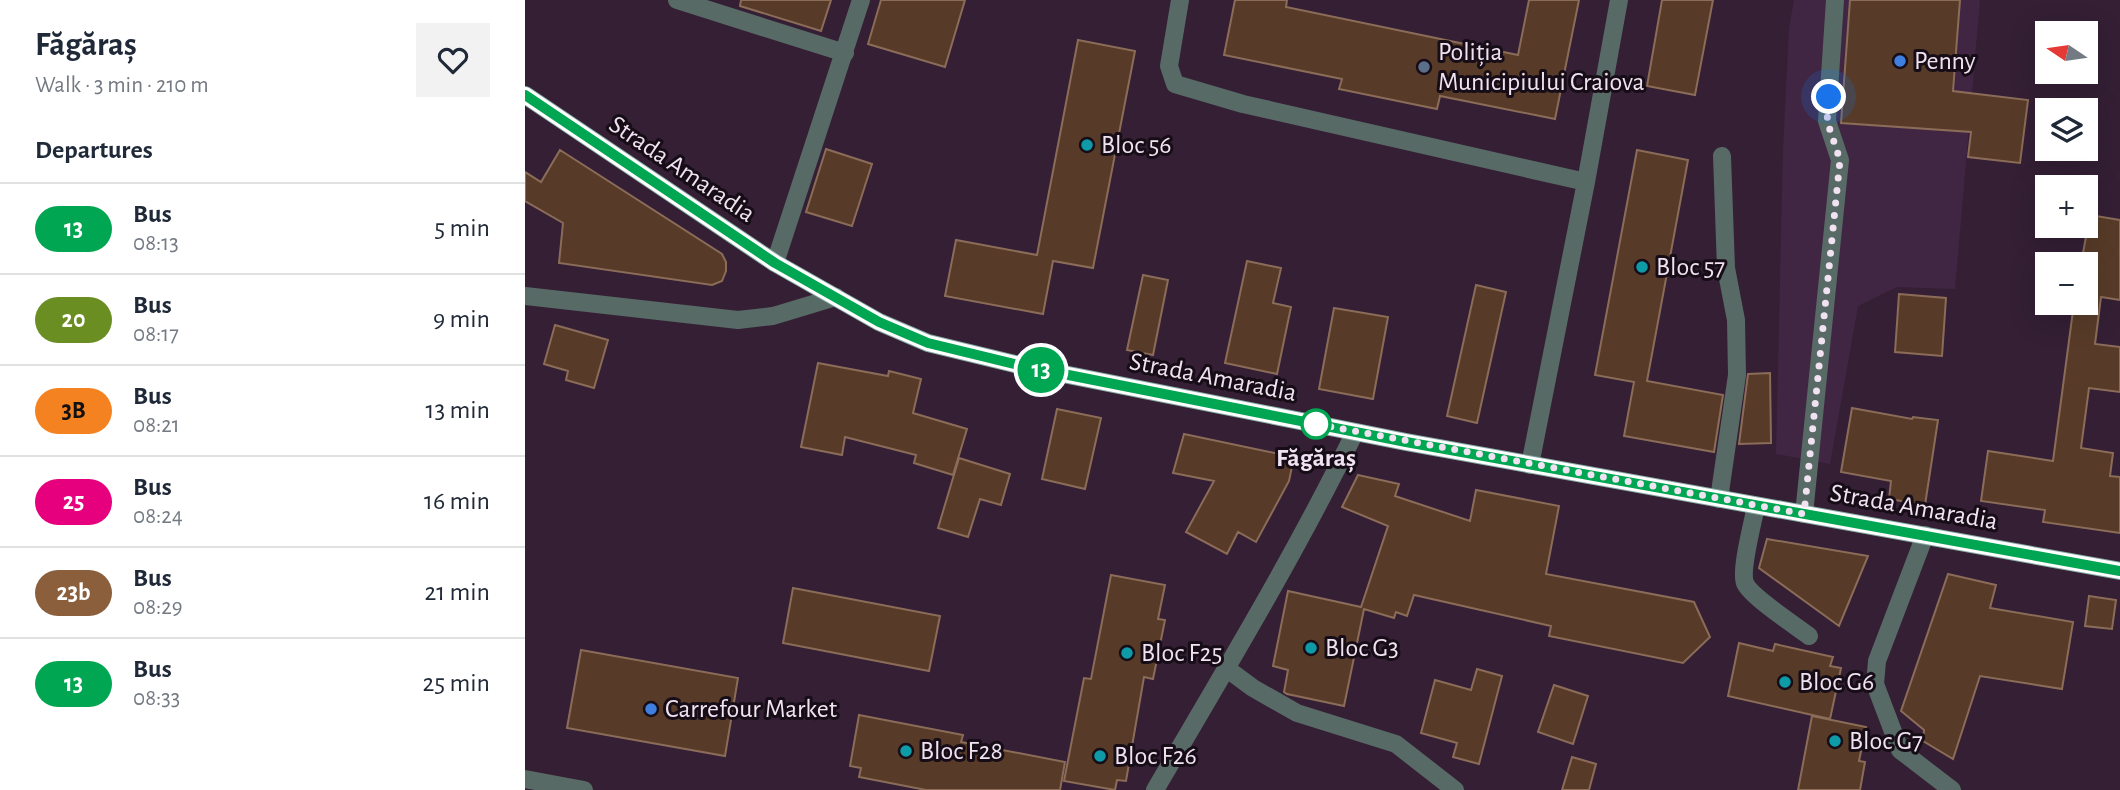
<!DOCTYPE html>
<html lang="en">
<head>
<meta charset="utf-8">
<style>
  body { margin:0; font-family:"Alegreya Sans",sans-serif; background:#f2f2f3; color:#1f2937; height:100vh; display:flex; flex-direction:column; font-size:26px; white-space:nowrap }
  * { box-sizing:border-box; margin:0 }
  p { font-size:23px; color:#747a83 }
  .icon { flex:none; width:38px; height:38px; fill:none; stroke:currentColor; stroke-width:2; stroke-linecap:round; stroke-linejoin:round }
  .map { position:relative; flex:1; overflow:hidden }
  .drawer { display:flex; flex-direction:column; background:#fff; width:525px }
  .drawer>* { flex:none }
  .badge { padding:0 14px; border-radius:23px; font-size:24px; line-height:46px }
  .needle { width:46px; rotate:283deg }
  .buttons { position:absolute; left:1510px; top:21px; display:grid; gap:14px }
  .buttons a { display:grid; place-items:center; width:63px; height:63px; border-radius:0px; background:#fff; box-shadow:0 7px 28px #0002; font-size:35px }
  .you { position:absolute; width:35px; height:35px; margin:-18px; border:5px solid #fff; border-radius:50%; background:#1a73e8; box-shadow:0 0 0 10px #1a73e833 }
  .map>.badge { position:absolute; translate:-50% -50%; box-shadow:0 0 0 4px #fff }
  h2 { padding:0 35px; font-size:26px; line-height:63px }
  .round { display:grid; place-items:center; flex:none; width:74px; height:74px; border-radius:0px; background:#f2f2f3 }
  .overview { display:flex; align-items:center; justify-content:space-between; height:119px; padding:0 35px }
  h1 { font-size:33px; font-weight:700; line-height:52px }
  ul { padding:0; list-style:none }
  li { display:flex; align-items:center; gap:21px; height:91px; padding:0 35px; border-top:2px solid #e0e1e3 }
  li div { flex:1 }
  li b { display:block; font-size:26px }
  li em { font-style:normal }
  li .badge { min-width:77px; font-weight:700; text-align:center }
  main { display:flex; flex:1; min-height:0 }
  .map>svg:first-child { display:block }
</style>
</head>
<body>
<main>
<section class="drawer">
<div class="overview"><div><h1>Făgăraș</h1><p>Walk · 3 min · 210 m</p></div><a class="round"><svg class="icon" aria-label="heart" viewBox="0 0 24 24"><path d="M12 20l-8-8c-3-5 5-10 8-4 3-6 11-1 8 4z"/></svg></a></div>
<h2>Departures</h2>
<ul>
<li><span class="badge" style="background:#00a651;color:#fff">13</span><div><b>Bus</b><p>08:13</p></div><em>5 min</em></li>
<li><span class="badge" style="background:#6b8e23;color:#fff">20</span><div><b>Bus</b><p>08:17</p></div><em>9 min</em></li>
<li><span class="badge" style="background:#f58220;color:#111">3B</span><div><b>Bus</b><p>08:21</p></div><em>13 min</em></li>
<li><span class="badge" style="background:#e6007e;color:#fff">25</span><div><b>Bus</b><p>08:24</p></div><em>16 min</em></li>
<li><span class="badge" style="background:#8b5e3c;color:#fff">23b</span><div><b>Bus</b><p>08:29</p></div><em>21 min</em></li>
<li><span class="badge" style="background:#00a651;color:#fff">13</span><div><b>Bus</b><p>08:33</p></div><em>25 min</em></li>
</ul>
</section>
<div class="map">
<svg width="1595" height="790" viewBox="0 0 1595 790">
  <rect width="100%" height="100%" fill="#341f35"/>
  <path fill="#402642" d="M 1269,0 L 1455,0 L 1430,289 L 1372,287 L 1333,306 L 1305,464 L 1251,454 L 1258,150 L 1264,28 Z"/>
  <path fill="#573b28" stroke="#8b6c58" stroke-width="2" d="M 216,0 L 306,0 L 296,31 L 215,6 Z
    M 356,0 L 440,0 L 420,67 L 343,44 Z
    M 710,0 L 762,0 L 761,7 L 993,55 L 1004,0 L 1054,0 L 1030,119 L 915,96 L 912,109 L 814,89 L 817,79 L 699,55 Z
    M 1137,0 L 1188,0 L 1170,95 L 1122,86 Z
    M 1325,0 L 1435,0 L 1428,91 L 1503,100 L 1495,163 L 1443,157 L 1446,132 L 1316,123 Z
    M 553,40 L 610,51 L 568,268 L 528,261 L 518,314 L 420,296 L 431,240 L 512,255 Z
    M 301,149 L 347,164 L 327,226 L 281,212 Z
    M 35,150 L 197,254 L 201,262 L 201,271 L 197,281 L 187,285 L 34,263 L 38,223 L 0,201 L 0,172 L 16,182 Z
    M 1112,150 L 1163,160 L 1122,381 L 1198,395 L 1189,452 L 1099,436 L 1109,382 L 1070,375 Z
    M 1565,215 L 1595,220 L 1595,300 L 1576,297 L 1570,344 L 1595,347 L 1595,392 L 1564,388 L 1556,448 L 1588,453 L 1585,476 L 1595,477 L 1595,533 L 1518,522 L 1520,510 L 1456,501 L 1463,451 L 1528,461 L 1549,303 L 1561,303 L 1561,264 L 1556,264 Z
    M 722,261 L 756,268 L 748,303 L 766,307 L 752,374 L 700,363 Z
    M 618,275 L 643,280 L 628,355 L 602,350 Z
    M 951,285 L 981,292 L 952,423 L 922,416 Z
    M 1374,294 L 1421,298 L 1417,356 L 1370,352 Z
    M 809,308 L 863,317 L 848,399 L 794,389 Z
    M 30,325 L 83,340 L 69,388 L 41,380 L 43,371 L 19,364 Z
    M 293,363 L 363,376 L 364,371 L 396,379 L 388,413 L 442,429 L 428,475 L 389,463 L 391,455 L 320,437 L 317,455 L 276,447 Z
    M 1245,373 L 1246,443 L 1214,444 L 1223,374 Z
    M 1327,408 L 1387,419 L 1388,417 L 1413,420 L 1400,505 L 1364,499 L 1366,481 L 1316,472 Z
    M 532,409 L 576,418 L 560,489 L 517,479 Z
    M 659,434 L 769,457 L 764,481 L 731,542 L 713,532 L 702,554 L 661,532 L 689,481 L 648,473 Z
    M 434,458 L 485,474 L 476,505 L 455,499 L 443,537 L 413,528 Z
    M 833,475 L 874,484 L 870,496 L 945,521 L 951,490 L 1034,506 L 1021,574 L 1169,602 L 1185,637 L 1158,663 L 1024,636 L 1026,626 L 889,595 L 882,616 L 871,612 L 869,618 L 839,609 L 819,706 L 762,694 L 759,692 L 763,670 L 748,666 L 763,591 L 836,607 L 863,526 L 817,507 Z
    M 1242,539 L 1343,556 L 1314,626 L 1234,568 Z
    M 1423,574 L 1471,585 L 1465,608 L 1548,622 L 1537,689 L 1455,676 L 1428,759 L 1398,741 L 1399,730 L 1376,711 Z
    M 586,575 L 640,585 L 633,619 L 640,620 L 628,679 L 619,677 L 601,781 L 592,780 L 590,790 L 539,781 L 559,678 L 566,679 Z
    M 268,588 L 415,616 L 404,671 L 258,643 Z
    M 1564,596 L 1591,600 L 1587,629 L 1560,626 Z
    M 1214,643 L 1248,651 L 1250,644 L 1308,657 L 1305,666 L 1316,668 L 1305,719 L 1203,696 Z
    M 56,650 L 213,678 L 200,756 L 42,728 Z
    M 952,669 L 977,676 L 954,764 L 928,757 L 932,743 L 896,733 L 910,680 L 946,690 Z
    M 1029,685 L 1063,696 L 1048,744 L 1013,732 Z
    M 334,715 L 438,735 L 436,742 L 540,762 L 535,790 L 401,790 L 334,777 L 336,768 L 325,766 Z
    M 1287,716 L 1341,727 L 1334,761 L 1340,762 L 1335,790 L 1273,790 Z
    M 1047,757 L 1071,764 L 1064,790 L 1037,790 Z"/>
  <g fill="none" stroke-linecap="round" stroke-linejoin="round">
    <path stroke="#586a65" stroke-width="18" d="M 152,0 L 320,53
      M 655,0 L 644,66 L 650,84 L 718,104 L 1061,182
      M 250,263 L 336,0
      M 0,296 L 213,320 L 248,316 L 311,297
      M 1005,465 L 1061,182 L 1094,0
      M 1194,499 L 1212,375 L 1211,320 L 1201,268 L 1197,156
      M 1231,506 C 1228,522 1215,570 1220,583 C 1225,596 1271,626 1284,636
      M 1279,514 L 1315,160 L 1302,121 L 1310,0
      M 1400,535 L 1352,661 L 1350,684 L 1375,750 L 1427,790
      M 701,668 L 728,688 L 772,713 L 871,744 L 930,790
      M 0,779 L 59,790
      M 630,790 C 699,672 770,555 830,432"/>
    <path stroke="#87aba3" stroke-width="18" d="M 0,95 L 250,263 L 354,322 L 403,343 L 498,366 L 881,442 L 1595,571"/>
  </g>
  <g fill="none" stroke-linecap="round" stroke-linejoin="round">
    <defs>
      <path id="line" d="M 0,95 L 250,263 L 354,322 L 403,343 L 498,366 L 881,442 L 1595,571"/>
    </defs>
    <use href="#line" stroke="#fff" stroke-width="16"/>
    <use href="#line" stroke="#00a651" stroke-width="10"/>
    <path stroke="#f0e2f1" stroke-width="7" stroke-dasharray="0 12.6" d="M 791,424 L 786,423 L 1279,514 L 1315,160 L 1302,121 L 1304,97"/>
  </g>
  <g fill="#3f7fe0" stroke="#160d17" stroke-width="2.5">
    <circle cx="1375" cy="61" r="7"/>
    <circle cx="126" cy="709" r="7"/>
  </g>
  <circle fill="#5c6f8a" stroke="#160d17" stroke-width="2.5" cx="899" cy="67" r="7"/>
  <g fill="#0f9aa8" stroke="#160d17" stroke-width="2.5">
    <circle cx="562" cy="145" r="7"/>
    <circle cx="1117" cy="267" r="7"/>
    <circle cx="786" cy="648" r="7"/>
    <circle cx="602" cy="653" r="7"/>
    <circle cx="1260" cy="682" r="7"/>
    <circle cx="1310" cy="741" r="7"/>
    <circle cx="381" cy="751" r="7"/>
    <circle cx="575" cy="756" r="7"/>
  </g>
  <circle fill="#fff" stroke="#00a651" stroke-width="3.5" cx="791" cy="424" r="14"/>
  <g text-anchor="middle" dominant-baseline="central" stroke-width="6" stroke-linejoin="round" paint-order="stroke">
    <g font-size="26" fill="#f0e2f1" stroke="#160d17" text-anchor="start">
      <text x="913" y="52">Poliția<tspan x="913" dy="30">Municipiului Craiova</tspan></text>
      <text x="1389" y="61">Penny</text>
      <text x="576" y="145">Bloc 56</text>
      <text x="1131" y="267">Bloc 57</text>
      <text x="800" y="648">Bloc G3</text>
      <text x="616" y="653">Bloc F25</text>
      <text x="1274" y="682">Bloc G6</text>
      <text x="140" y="709">Carrefour Market</text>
      <text x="1324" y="741">Bloc G7</text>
      <text x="395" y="751">Bloc F28</text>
      <text x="589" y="756">Bloc F26</text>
    </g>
    <g font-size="26" fill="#f0e2f1" stroke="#160d17">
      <text transform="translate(157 169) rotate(34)">Strada Amaradia</text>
      <text transform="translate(688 377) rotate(11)">Strada Amaradia</text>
      <text transform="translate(1389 507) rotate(10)">Strada Amaradia</text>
    </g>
    <g font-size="26" font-weight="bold" fill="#f0e2f1" stroke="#160d17">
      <text x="791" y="458">Făgăraș</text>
    </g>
  </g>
</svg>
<div class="buttons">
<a><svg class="needle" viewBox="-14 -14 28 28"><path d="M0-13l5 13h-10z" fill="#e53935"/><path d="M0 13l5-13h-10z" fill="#747a83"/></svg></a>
<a><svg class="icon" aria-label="layers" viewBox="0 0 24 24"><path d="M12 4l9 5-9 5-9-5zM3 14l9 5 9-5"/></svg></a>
<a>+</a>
<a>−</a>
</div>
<div class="you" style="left:1304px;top:97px"></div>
<b class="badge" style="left:516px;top:370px;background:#00a651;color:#fff">13</b>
</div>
</main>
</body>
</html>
